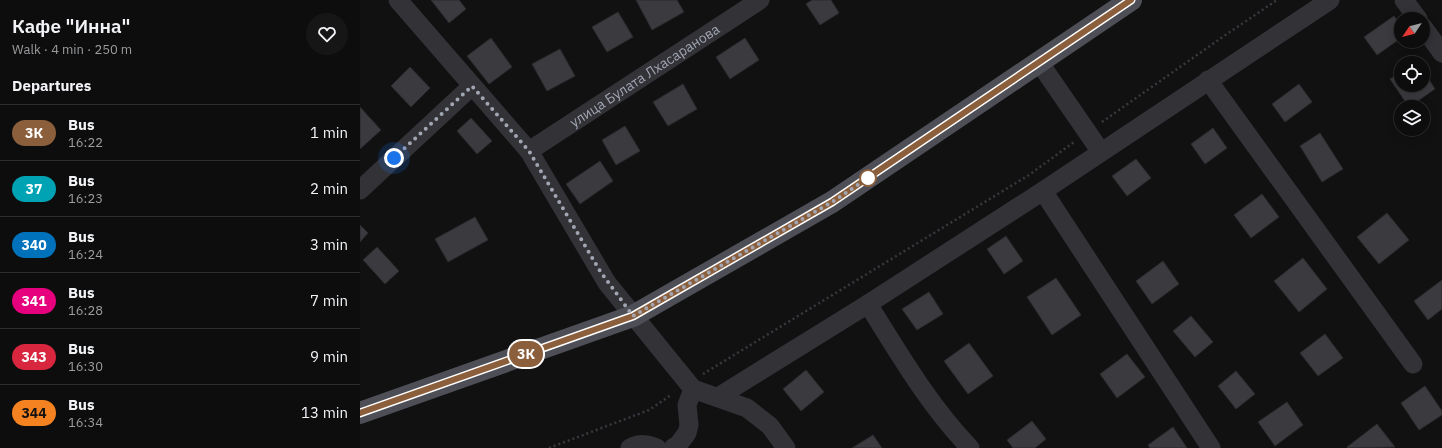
<!DOCTYPE html>
<html lang="en">
<head>
<meta charset="utf-8">
<style>
  body { margin:0; font-family:"IBM Plex Sans",sans-serif; background:#161617; color:#f1f3f6; height:100vh; display:flex; flex-direction:column; font-size:15px; white-space:nowrap }
  * { box-sizing:border-box; margin:0 }
  p { font-size:13px; color:#9a9c9e }
  .icon { flex:none; width:22px; height:22px; fill:none; stroke:currentColor; stroke-width:2; stroke-linecap:round; stroke-linejoin:round }
  .map { position:relative; flex:1; overflow:hidden }
  .drawer { display:flex; flex-direction:column; background:#0d0d0e; width:360px }
  .drawer>* { flex:none }
  .badge { padding:0 8px; border-radius:13px; font-size:14px; line-height:26px }
  .needle { width:26px; rotate:235deg }
  .tools { position:absolute; left:1034px; top:12px; display:grid; gap:8px }
  .tools a { display:grid; place-items:center; width:36px; height:36px; border-radius:50%; background:#0d0d0e; box-shadow:0 2px 10px #0003,0 0 0 1px #2d2d2e; font-size:20px }
  .you { position:absolute; width:20px; height:20px; margin:-10px; border:3px solid #fff; border-radius:50%; background:#1a73e8; box-shadow:0 0 0 6px #1a73e833 }
  .map>.badge { position:absolute; translate:-50% -50%; box-shadow:0 0 0 2px #fff }
  h2 { padding:0 12px; font-size:15px; line-height:36px }
  .round { display:grid; place-items:center; flex:none; width:42px; height:42px; border-radius:21px; background:#161617 }
  .head { display:flex; align-items:center; justify-content:space-between; height:68px; padding:0 12px }
  h1 { font-size:19px; font-weight:600; line-height:30px }
  ul { padding:0; list-style:none }
  li { display:flex; align-items:center; gap:12px; height:56px; padding:0 12px; border-top:1px solid #2d2d2e }
  li div { flex:1 }
  li b { display:block; font-size:15px }
  li em { font-style:normal }
  li .badge { min-width:44px; font-weight:700; text-align:center }
  main { display:flex; flex:1; min-height:0 }
  .map>svg:first-child { display:block }
</style>
</head>
<body>
<main>
<section class="drawer">
<div class="head"><div><h1>Кафе &quot;Инна&quot;</h1><p>Walk · 4 min · 250 m</p></div><a class="round"><svg class="icon" aria-label="heart" viewBox="0 0 24 24"><path d="M12 20l-8-8c-3-5 5-10 8-4 3-6 11-1 8 4z"/></svg></a></div>
<h2>Departures</h2>
<ul>
<li><span class="badge" style="background:#8b5e3c;color:#fff">3К</span><div><b>Bus</b><p>16:22</p></div><em>1 min</em></li>
<li><span class="badge" style="background:#00a3b4;color:#fff">37</span><div><b>Bus</b><p>16:23</p></div><em>2 min</em></li>
<li><span class="badge" style="background:#0072bc;color:#fff">340</span><div><b>Bus</b><p>16:24</p></div><em>3 min</em></li>
<li><span class="badge" style="background:#e6007e;color:#fff">341</span><div><b>Bus</b><p>16:28</p></div><em>7 min</em></li>
<li><span class="badge" style="background:#d7263d;color:#fff">343</span><div><b>Bus</b><p>16:30</p></div><em>9 min</em></li>
<li><span class="badge" style="background:#f58220;color:#111">344</span><div><b>Bus</b><p>16:34</p></div><em>13 min</em></li>
</ul>
</section>
<div class="map">
<svg width="1082" height="448" viewBox="0 0 1082 448">
  <rect width="100%" height="100%" fill="#111112"/>
  <path fill="#3b3b3f" stroke="#2b2b2e" d="M 71,0 L 99,0 L 106,9 L 89,23 Z
    M 276,0 L 317,0 L 324,12 L 292,30 Z
    M 452,0 L 471,0 L 479,13 L 460,25 L 446,4 Z
    M 258,12 L 273,37 L 247,52 L 232,27 Z
    M 1034,16 L 1041,26 L 1041,38 L 1017,55 L 1004,37 Z
    M 131,38 L 152,67 L 129,84 L 107,56 Z
    M 385,38 L 399,60 L 370,79 L 356,57 Z
    M 200,49 L 215,76 L 187,91 L 172,64 Z
    M 50,67 L 70,88 L 51,107 L 31,86 Z
    M 1063,70 L 1075,89 L 1049,107 L 1030,79 L 1041,72 L 1041,85 L 1063,85 Z
    M 323,84 L 337,109 L 308,126 L 293,102 Z
    M 939,84 L 952,102 L 925,122 L 912,104 Z
    M 0,107 L 21,130 L 0,149 Z
    M 111,118 L 132,141 L 117,154 L 97,131 Z
    M 265,126 L 280,151 L 256,165 L 242,140 Z
    M 853,128 L 867,148 L 845,164 L 831,144 Z
    M 960,133 L 983,169 L 962,182 L 940,146 Z
    M 776,159 L 791,178 L 767,196 L 752,176 Z
    M 240,161 L 253,181 L 220,204 L 206,184 Z
    M 902,194 L 919,217 L 891,238 L 874,215 Z
    M 1027,213 L 1049,240 L 1019,264 L 997,237 Z
    M 115,217 L 128,240 L 88,262 L 75,239 Z
    M 0,225 L 8,233 L 0,242 Z
    M 646,236 L 663,261 L 644,274 L 627,249 Z
    M 17,247 L 39,271 L 25,284 L 3,260 Z
    M 943,258 L 967,289 L 939,312 L 914,281 Z
    M 803,261 L 819,284 L 792,304 L 776,281 Z
    M 696,278 L 721,315 L 692,335 L 667,297 Z
    M 1082,280 L 1082,309 L 1068,320 L 1054,301 Z
    M 569,292 L 583,314 L 557,330 L 542,309 Z
    M 831,316 L 853,342 L 835,357 L 813,331 Z
    M 965,334 L 983,358 L 958,376 L 940,353 Z
    M 609,343 L 633,376 L 608,394 L 584,361 Z
    M 767,354 L 785,377 L 757,398 L 740,374 Z
    M 446,370 L 464,392 L 441,411 L 423,389 Z
    M 876,371 L 895,394 L 876,409 L 858,386 Z
    M 1065,386 L 1082,411 L 1082,415 L 1059,430 L 1041,403 Z
    M 927,402 L 943,425 L 915,446 L 898,422 Z
    M 672,421 L 686,439 L 675,448 L 653,448 L 647,440 Z
    M 1017,424 L 1035,447 L 988,448 L 987,447 Z
    M 813,427 L 827,448 L 790,448 L 788,445 Z
    M 513,435 L 522,448 L 492,448 Z"/>
  <g fill="none" stroke-linecap="round" stroke-linejoin="round">
    <path stroke="#38393e" stroke-width="2.5" stroke-dasharray="2 3" stroke-linecap="butt" d="M 742,122 L 864,36 L 917,0
      M 343,374 L 669,175 L 714,142
      M 189,448 L 289,410 L 311,395"/>
    <g stroke="#323237" stroke-width="19">
      <path d="M 38,0 L 169,151 L 247,283 L 333,389 L 387,408 L 410,426 L 426,448"/>
      <path d="M 1044,0 L 1058,19"/>
      <path d="M 1063,27 L 1082,53"/>
      <path d="M 679,62 L 741,152"/>
      <path d="M 848,80 L 1053,364"/>
      <path id="s1" d="M 169,151 L 400,0"/>
      <path d="M 0,190 L 112,86"/>
      <path d="M 683,191 L 851,448"/>
      <path d="M 508,304 C 539,354 569,405 610,448"/>
      <path d="M 358,397 L 508,304 L 683,191 L 970,0"/>
      <path d="M 270,448 C 280,443 287,444 297,448"/>
      <path d="M 313,448 L 318,445 L 327,433 L 329,425 L 327,405 L 333,389"/>
    </g>
    <path stroke="#4e4f56" stroke-width="22" d="M 0,413 L 273,316 L 472,202 L 771,0"/>
  </g>
  <g fill="none" stroke-linecap="round" stroke-linejoin="round">
    <defs>
      <path id="line" d="M 0,413 L 273,316 L 472,202 L 771,0"/>
    </defs>
    <use href="#line" stroke="#fff" stroke-width="9"/>
    <use href="#line" stroke="#8b5e3c" stroke-width="6"/>
    <path stroke="#a2a6b3" stroke-width="4" stroke-dasharray="0 7.2" d="M 34,158 L 112,86 L 169,151 L 240,271 L 273,316 L 472,202 L 511,176 L 508,178"/>
  </g>
  <circle fill="#fff" stroke="#8b5e3c" stroke-width="2" cx="508" cy="178" r="8"/>
  <g text-anchor="middle" dominant-baseline="central" stroke-width="3" stroke-linejoin="round" paint-order="stroke">
    <g font-size="14" fill="#a2a6b3" stroke="#0c0c0d">
      <text stroke="none"><textPath href="#s1" startOffset="138">улица Булата Лхасаранова</textPath></text>
    </g>
  </g>
</svg>
<div class="tools">
<a><svg class="needle" viewBox="-14 -14 28 28"><path d="M0-13l5 13h-10z" fill="#e53935"/><path d="M0 13l5-13h-10z" fill="#9a9c9e"/></svg></a>
<a><svg class="icon" aria-label="locate" viewBox="0 0 24 24"><circle cx="12" cy="12" r="6"/><path d="M12 2v4M12 18v4M2 12h4M18 12h4"/></svg></a>
<a><svg class="icon" aria-label="layers" viewBox="0 0 24 24"><path d="M12 4l9 5-9 5-9-5zM3 14l9 5 9-5"/></svg></a>
</div>
<div class="you" style="left:34px;top:158px"></div>
<b class="badge" style="left:166px;top:354px;background:#8b5e3c;color:#fff">3К</b>
</div>
</main>
</body>
</html>
